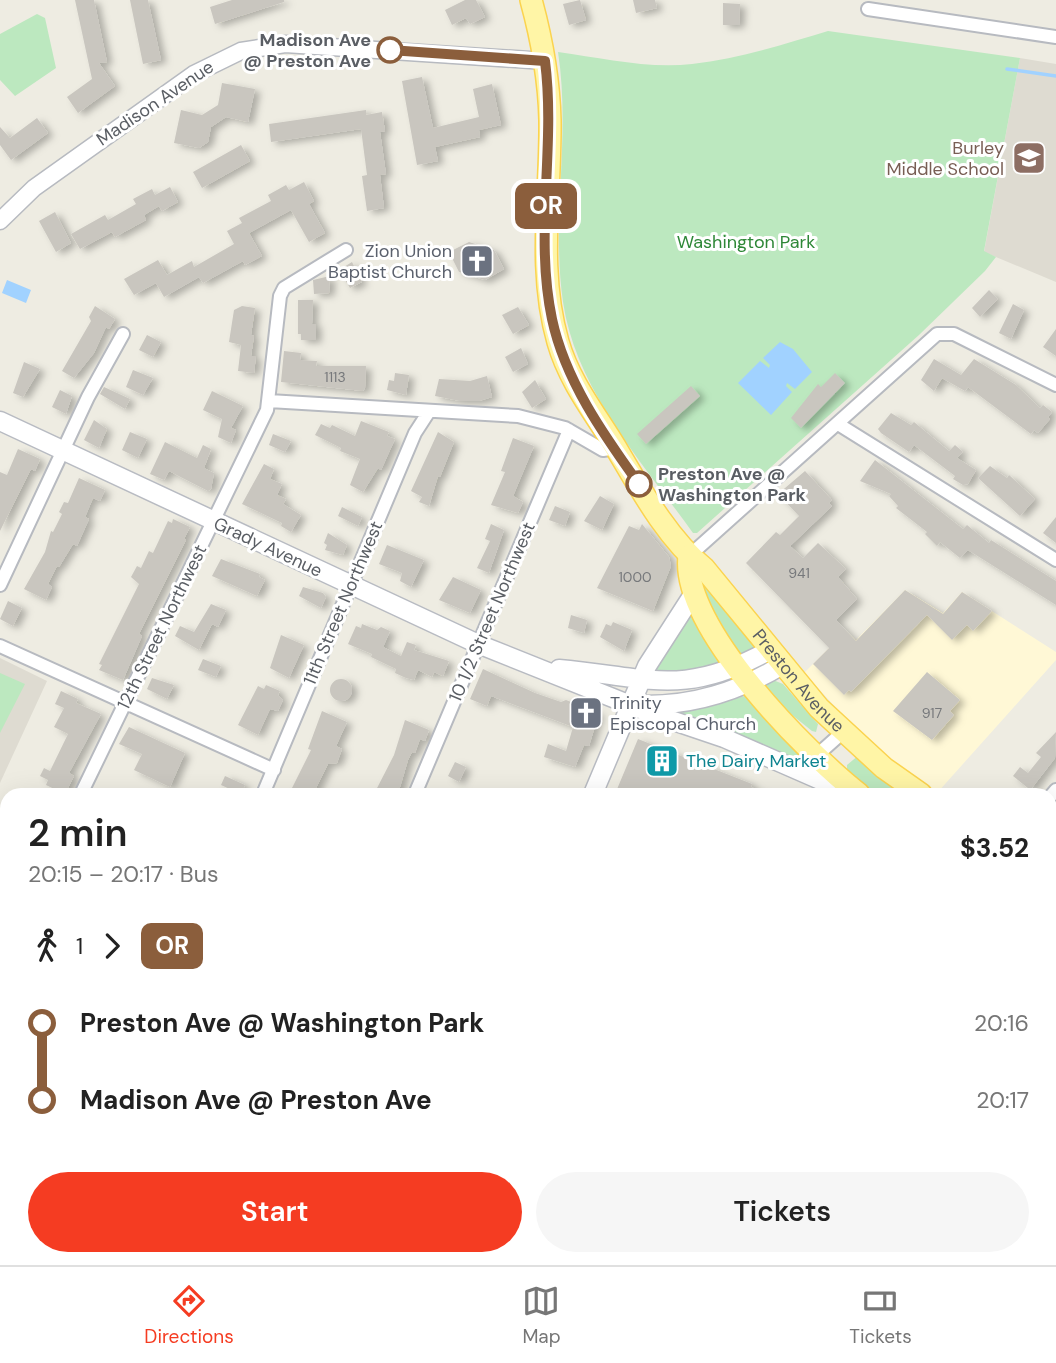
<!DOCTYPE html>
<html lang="en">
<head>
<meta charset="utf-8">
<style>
  body { margin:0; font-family:"DM Sans",sans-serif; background:#f6f6f6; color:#222; height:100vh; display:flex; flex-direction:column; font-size:26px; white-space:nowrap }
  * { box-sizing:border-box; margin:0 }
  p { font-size:23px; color:#767676 }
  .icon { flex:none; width:38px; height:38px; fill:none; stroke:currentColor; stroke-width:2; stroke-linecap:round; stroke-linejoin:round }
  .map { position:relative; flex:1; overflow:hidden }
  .drawer { position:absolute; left:0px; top:788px; width:1057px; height:478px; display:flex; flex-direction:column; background:#fff; border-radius:21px 21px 0 0; box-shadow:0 7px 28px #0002 }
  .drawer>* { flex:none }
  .badge { padding:0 14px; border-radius:10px; font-size:24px; line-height:46px }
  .map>.badge { position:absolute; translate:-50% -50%; box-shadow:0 0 0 4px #fff }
  .legs { display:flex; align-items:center; gap:10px; height:77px; padding:0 28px; font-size:23px }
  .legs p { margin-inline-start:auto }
  .headline { display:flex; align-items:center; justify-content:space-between; height:119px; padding:0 28px }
  h1 { font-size:38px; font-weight:600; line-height:52px }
  .cta { display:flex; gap:14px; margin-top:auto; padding:14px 28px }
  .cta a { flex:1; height:80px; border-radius:42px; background:#f53c22; color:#fff; font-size:28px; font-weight:600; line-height:80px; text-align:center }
  .cta a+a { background:#f6f6f6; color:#222 }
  ul { padding:0 28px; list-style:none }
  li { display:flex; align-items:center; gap:24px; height:77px; font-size:26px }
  li i { display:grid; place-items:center; width:10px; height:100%; margin:0 9px; background:currentColor }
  li i::after { content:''; width:18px; height:18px; margin:-9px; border:5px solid; border-radius:50%; background:#fff }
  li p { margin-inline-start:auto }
  li:first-child i { background:linear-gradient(#0000 50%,currentColor 0) }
  li:last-child i { background:linear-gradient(currentColor 50%,#0000 0) }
  .menu { display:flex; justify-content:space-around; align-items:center; height:98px; border-top:2px solid #e0e0e0; background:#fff; font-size:19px; color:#767676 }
  .menu a { display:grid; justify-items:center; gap:4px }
  .menu .selected { color:#f53c22 }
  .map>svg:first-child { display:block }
</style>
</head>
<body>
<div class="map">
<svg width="1056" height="1265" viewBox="0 0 1056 1265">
  <defs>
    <filter id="shadow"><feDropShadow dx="5.5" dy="3" stdDeviation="3.5" flood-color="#0004"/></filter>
  </defs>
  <rect width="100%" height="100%" fill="#eeece2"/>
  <path fill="#fff8d6" d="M 905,590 L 943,613 L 962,592 L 1056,652 L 1056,660 L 937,793 L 892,760 L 855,728 L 804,673 L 846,631 L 856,640 Z"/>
  <path fill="#dedbd1" d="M 1020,58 L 1056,64 L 1056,282 L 984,252 Z
    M 0,658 L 47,681 L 0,783 Z
    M 0,860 L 7,862 L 7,1032 L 0,1029 Z"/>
  <path fill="#bce8bf" d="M 37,14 L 45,18 L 56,68 L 15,96 L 0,80 L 0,34 Z
    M 828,31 L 1020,58 L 984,251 L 996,257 L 985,271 L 919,335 L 697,533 L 693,533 C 643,463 576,390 563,302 C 551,220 571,135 558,52 C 602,58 648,69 692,64 C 739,59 784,44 828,31 Z
    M 700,573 L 756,647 L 739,655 L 704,594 Z
    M 692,610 L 723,661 L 697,669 L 653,674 L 652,667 Z
    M 0,673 L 25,684 L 0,733 Z
    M 773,680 L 783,684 L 818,724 L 816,732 L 812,731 L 771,698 L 764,686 Z
    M 748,695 L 821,772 L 768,748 L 670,711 L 710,706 Z
    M 859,755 L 911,794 L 873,794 L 847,771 L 847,765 Z
    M 7,953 L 7,1016 L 0,1013 L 0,971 Z"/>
  <path fill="#a1d2ff" d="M 7,280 L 31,290 L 26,303 L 2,293 Z
    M 780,342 L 793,349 L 812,372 L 795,389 L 787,383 L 786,386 L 792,392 L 771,415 L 738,383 L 760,361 L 769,368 L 770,365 L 763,358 Z"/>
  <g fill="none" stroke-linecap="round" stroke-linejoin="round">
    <path stroke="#a1d2ff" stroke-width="3.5" d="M 1007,69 L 1056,76"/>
  </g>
  <path fill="#c9c6bf" filter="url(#shadow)" d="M 75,0 L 94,0 L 107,62 L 99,63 L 115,86 L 78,113 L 67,97 L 92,79 Z
    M 130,0 L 148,0 L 161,60 L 143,64 Z
    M 232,0 L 284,0 L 284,2 L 215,24 L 210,7 Z
    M 465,0 L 476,0 L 485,17 L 470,24 L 466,18 L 452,25 L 445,10 Z
    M 580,0 L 586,20 L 569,25 L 563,4 Z
    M 633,0 L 655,0 L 657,8 L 636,13 Z
    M 723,3 L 740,4 L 739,25 L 723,25 Z
    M 422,77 L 433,128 L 479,117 L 473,89 L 492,84 L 501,125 L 479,130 L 480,137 L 435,147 L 438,161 L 417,165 L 402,81 Z
    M 222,83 L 255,89 L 248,122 L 226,117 L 211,127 L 208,142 L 199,148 L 174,143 L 181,110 L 202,115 L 218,105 Z
    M 366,110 L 366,115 L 382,112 L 385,131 L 380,132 L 386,174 L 380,175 L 384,208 L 367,211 L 362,176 L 367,175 L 361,129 L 271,142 L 269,124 Z
    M 37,118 L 48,133 L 11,160 L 0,145 L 0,127 L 10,138 Z
    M 241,145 L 250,161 L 202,188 L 193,172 Z
    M 304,182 L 314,201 L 309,204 L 325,233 L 309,242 L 291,210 L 249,233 L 262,256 L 245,265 L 243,261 L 203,283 L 199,277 L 164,297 L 156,283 L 134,295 L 124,279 L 158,260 L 167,275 L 192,261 L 194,267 L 234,244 L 227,231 L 242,223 L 239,218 L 271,201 L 268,195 L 286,185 L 289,190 Z
    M 170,187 L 178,202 L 162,211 L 159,206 L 144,215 L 146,220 L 115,237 L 112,232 L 80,249 L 71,234 L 105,215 L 108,220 L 136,204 L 133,199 L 152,189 L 155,195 Z
    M 55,212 L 71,243 L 56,252 L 39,221 Z
    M 469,242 L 494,250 L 504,269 L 485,280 L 459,272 L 449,252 Z
    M 352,262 L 362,282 L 350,288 L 339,270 Z
    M 330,276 L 329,293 L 314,294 L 313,280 Z
    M 989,290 L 998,299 L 980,317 L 972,308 Z
    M 298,300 L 313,300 L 312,324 L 316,324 L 316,340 L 301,340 L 301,334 L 298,334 Z
    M 1013,304 L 1024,310 L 1011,339 L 999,333 Z
    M 95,306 L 115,319 L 109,329 L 106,327 L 94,353 L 74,378 L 62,371 L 91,321 L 89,317 Z
    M 242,306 L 255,308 L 251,335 L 254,336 L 251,356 L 256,356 L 254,373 L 238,371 L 241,345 L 229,342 L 234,310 Z
    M 518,307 L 529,325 L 513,334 L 502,315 Z
    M 1056,329 L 1056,356 L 1043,347 Z
    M 147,335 L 161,342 L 153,357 L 139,350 Z
    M 521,348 L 528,364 L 513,372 L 505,357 Z
    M 284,351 L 301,353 L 300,360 L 317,361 L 316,366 L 366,366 L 365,388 L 363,391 L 281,382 Z
    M 934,359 L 961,375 L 974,359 L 1016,385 L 1040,408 L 1043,405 L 1052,412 L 1048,417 L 1050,419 L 1038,433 L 1034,430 L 1031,434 L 968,387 L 965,391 L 942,378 L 934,391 L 921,380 Z
    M 24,362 L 40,369 L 23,397 L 13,393 Z
    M 133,370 L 153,378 L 143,395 L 126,387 Z
    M 395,373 L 409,375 L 406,395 L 387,390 L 389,380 L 394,381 Z
    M 835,373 L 845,383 L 801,428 L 791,418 L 818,384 L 821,387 Z
    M 487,376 L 492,397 L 479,401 L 460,401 L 435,396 L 439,379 L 470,381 Z
    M 535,380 L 546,399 L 532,408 L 522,392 Z
    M 691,386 L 700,396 L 646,444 L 637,434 Z
    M 104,387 L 130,399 L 125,409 L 100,394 Z
    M 60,390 L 72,396 L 66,414 L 52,407 Z
    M 212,391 L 243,406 L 231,428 L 236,430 L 231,443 L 218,437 L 222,419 L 203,410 Z
    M 891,413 L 911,425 L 914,422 L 949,451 L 955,445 L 963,452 L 957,458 L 976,470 L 968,484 L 963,485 L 953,479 L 955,476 L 914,445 L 909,452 L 881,433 L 878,429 Z
    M 94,420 L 107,429 L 99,448 L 84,440 Z
    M 361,421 L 389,432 L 387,436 L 395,439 L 381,470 L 378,468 L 363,492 L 350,485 L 360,459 L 340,451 L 341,448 L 315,435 L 321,424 L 330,428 L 332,425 L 355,436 Z
    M 130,432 L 147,439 L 138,458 L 122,450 Z
    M 438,432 L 454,442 L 440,477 L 438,476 L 429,506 L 419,502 L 422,497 L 411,491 Z
    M 273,434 L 291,441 L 285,452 L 269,445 Z
    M 513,438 L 534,446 L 513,496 L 523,502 L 518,513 L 491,505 L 505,472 L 501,471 Z
    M 165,442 L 197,458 L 203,445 L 211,449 L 204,468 L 214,473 L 211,489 L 208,491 L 169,471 L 164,480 L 150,474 Z
    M 18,449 L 40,459 L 35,471 L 31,469 L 0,531 L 0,472 L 7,475 Z
    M 875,460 L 963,529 L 967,525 L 989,543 L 991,540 L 1056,581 L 1056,605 L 968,550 L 960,558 L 940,542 L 937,546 L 925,534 L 927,532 L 896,508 L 898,506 L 889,496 L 891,494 L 860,481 Z
    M 264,464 L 274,469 L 270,479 L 282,484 L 277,495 L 286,499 L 283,504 L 301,515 L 291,532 L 281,526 L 282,523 L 242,504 Z
    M 990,466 L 1007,478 L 1009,475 L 1035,499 L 1020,516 L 978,478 Z
    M 805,471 L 832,500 L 829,503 L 832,506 L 790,546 L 803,558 L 818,543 L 846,569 L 838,577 L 857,599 L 836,620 L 856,641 L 905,590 L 943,614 L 962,592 L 992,611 L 973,631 L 967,625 L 952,640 L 927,615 L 851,692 L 849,690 L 844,695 L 813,664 L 829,648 L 746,563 L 776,532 L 780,535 L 799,516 L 778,494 Z
    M 79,478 L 105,490 L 100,501 L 93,498 L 85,517 L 89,519 L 77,546 L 73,544 L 59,567 L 57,566 L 48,584 L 52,587 L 46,600 L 24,589 L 45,552 L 51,531 L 53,532 L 62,514 L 59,512 L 64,502 L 68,503 Z
    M 600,496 L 614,504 L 602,530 L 584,521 Z
    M 555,506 L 570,512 L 565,526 L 549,520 Z
    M 342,507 L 362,517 L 358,526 L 338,516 Z
    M 1056,517 L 1056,543 L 1043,533 Z
    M 173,519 L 190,527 L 184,539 L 186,540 L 139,634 L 142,636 L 123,680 L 99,670 L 102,665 L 99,664 L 139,584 L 131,577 L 137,566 L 141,568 L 149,551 L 153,553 L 168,521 L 172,523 Z
    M 491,524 L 504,530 L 489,573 L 477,568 L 490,541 L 485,539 Z
    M 642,524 L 669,557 L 671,566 L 653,611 L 597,588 L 629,526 L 639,530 Z
    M 328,533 L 347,545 L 343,555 L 325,550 L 327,545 L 324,543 Z
    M 387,545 L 424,560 L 411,587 L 400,581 L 402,573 L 379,564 Z
    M 221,559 L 260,574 L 259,577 L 265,580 L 257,596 L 212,576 Z
    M 453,577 L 481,590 L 470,613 L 439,600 Z
    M 303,587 L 323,593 L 326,597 L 321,608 L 299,596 Z
    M 8,601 L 22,608 L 13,626 L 0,619 Z
    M 211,604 L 226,610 L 218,627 L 212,624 L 199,650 L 175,636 L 180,626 L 194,632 Z
    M 571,615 L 587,620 L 584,633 L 568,628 Z
    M 613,622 L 632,630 L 624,651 L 600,637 L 606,624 L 611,626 Z
    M 362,624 L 377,630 L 381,627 L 390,631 L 383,647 L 401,656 L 407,642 L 416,645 L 414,650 L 449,661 L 443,676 L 434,672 L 432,677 L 418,670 L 414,680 L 406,678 L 395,673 L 396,669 L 371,657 L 372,654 L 348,644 L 356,626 L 361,628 Z
    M 281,635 L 304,645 L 289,678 L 270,668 Z
    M 203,659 L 221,666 L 216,677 L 198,670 Z
    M 483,669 L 535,693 L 561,702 L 566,700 L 599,713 L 589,746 L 584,745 L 575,767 L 544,757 L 548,744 L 566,751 L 573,727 L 491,696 L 487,706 L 470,699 Z
    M 927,672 L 960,700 L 950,711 L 954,715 L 932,740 L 893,711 Z
    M 152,678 L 174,685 L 167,699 L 147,689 Z
    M330 690a11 11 0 1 1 22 0a11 11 0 1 1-22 0Z
    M 266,685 L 280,691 L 278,695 L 283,700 L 278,711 L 270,709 L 258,735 L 238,725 L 258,686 L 264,689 Z
    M 61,691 L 78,699 L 76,703 L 101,714 L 69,773 L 74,776 L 65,794 L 46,785 L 48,780 L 40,776 L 44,768 L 50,771 L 68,734 L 54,727 L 64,708 L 55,704 Z
    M 322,711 L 347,722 L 336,746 L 342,749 L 337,763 L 328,764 L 313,794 L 289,794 L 311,750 L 308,749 Z
    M 405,720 L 429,730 L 425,741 L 420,739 L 415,753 L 412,752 L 408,760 L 398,794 L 374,794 L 394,755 Z
    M 129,727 L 185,753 L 170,787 L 134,770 L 142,754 L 119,744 Z
    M 1056,732 L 1055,758 L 1031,789 L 1028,788 L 1013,776 L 1020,767 L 1028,773 L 1041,757 L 1036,753 Z
    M 638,739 L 752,784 L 751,787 L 767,794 L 615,794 Z
    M 455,762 L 466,767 L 459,782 L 448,776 Z
    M 225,776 L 245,785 L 241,794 L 221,785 Z"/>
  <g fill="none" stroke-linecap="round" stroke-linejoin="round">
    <defs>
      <path id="minor" d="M 868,9 L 1056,37
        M 269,401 L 518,416 L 565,428 L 603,450 L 616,448
        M 838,424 L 1056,560
        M 689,556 L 937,334 L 954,334 L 1056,385
        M 0,585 L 88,397 L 123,334
        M 0,646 L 274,770
        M 815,757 L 843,732
        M 81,794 L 267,410 L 280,296 L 284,288 L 346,250
        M 263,794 L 415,433 L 428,413
        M 415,794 L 569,430
        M 1050,797 L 1056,790
        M 0,1179 L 7,1182
        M 162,1258 L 175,1265
        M 497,1258 L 514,1265
        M 723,1258 L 732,1265
        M 1015,1258 L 1023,1265
        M 219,1265 L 222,1258
        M 776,1265 L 782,1258"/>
      <path id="tertiary" d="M 0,221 L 34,188 L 194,74 L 241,51 L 285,44 L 545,61"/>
      <path id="secondary" d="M 0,421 L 478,644 L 653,714 L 724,738 L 852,794
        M 559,669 C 650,677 683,698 770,650
        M 640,705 C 693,706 738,692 782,665
        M 593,794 L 647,666 L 694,593
        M 395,1265 L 398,1258"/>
      <g id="primary">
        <path id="s1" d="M 531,0 C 542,40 549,79 550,120 C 551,195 537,269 558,342 C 570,384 598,417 619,453 C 642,492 669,540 704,568 L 819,708 L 884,768 L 921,794"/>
        <path d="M 689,556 C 680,626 807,753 859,794"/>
        <path d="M 1050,892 L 1056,898"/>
        <path d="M 1050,941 L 1056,947"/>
      </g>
    </defs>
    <use href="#minor" stroke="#b7bac0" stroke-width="16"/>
    <use href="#tertiary" stroke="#b7bac0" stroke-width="19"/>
    <use href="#secondary" stroke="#b8bbc2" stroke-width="21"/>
    <use href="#primary" stroke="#fbd34f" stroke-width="24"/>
    <use href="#minor" stroke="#fff" stroke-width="12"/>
    <use href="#tertiary" stroke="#fff" stroke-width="16"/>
    <use href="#secondary" stroke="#fff" stroke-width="18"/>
    <use href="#primary" stroke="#fff5a6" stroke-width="21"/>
  </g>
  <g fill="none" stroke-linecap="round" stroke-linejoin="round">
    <defs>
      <path id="line-1" d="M 390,50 L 545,61 C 556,147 534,234 552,319 C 565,380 603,434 639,484"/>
    </defs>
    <use href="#line-1" stroke="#fff" stroke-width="16"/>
    <use href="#line-1" stroke="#8b5e3c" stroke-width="10"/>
  </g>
  <defs>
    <symbol id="school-square" viewBox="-11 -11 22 22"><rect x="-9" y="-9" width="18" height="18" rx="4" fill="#8d6e63" stroke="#fff"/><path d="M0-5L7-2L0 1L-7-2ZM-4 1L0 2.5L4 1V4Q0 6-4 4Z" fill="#fff"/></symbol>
    <symbol id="church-square" viewBox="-11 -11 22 22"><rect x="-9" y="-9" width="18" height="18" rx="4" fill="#6b7280" stroke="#fff"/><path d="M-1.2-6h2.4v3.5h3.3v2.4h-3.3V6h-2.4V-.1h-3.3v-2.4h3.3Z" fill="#fff"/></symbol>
    <symbol id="building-square" viewBox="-11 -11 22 22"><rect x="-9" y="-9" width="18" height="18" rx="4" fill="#0f9aa8" stroke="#fff"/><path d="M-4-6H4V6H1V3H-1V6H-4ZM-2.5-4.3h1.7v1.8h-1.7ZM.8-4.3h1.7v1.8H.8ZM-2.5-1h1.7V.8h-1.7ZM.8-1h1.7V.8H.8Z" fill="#fff"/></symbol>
  </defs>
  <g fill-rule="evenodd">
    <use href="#school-square" x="1010" y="139" width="38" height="38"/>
    <use href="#church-square" x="458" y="242" width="38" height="38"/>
    <use href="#church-square" x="567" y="694" width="38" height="38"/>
    <use href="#building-square" x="643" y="742" width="38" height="38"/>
  </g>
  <g fill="#fff" stroke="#8b5e3c" stroke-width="3.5">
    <circle cx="390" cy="50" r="12"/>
    <circle cx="639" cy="484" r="12"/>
  </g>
  <g text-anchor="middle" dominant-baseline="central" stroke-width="6" stroke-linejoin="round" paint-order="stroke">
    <g font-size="14" fill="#76787b">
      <text x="335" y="377">1113</text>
      <text x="799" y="573">941</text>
      <text x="635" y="577">1000</text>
      <text x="932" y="713">917</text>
    </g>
    <g font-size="18" font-weight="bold" fill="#5a5e64" stroke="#fff" text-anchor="end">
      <text x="371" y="40">Madison Ave<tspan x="371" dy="21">@ Preston Ave</tspan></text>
      <text x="658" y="474" text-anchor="start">Preston Ave @<tspan x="658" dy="21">Washington Park</tspan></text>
    </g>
    <g font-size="18" fill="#5a5e64" stroke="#fff">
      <text transform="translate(155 103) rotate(-34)">Madison Avenue</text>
      <text transform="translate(268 547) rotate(25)">Grady Avenue</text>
      <text transform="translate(343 603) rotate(-67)">11th Street Northwest</text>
      <text transform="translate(492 612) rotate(-67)">10 1/2 Street Northwest</text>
      <text transform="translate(162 627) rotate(-64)">12th Street Northwest</text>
      <text stroke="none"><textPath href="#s1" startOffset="763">Preston Avenue</textPath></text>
    </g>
    <g font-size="18" fill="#785e54" stroke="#fff" text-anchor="end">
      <text x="1004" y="148">Burley<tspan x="1004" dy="21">Middle School</tspan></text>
    </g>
    <g font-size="18" fill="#2e8737" stroke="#fff">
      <text x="746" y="242">Washington Park</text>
    </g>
    <g font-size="18" fill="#5b616d" stroke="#fff" text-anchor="end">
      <text x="452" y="251">Zion Union<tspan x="452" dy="21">Baptist Church</tspan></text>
      <text x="610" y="703" text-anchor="start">Trinity<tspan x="610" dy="21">Episcopal Church</tspan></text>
    </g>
    <g font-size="18" fill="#0d838f" stroke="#fff" text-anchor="start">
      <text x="686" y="761">The Dairy Market</text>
    </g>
  </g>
</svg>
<b class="badge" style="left:546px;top:206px;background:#8b5e3c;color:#fff">OR</b>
<section class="drawer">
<div class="headline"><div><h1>2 min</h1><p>20:15 – 20:17 · Bus</p></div><b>$3.52</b></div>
<div class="legs"><svg class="icon" aria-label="walk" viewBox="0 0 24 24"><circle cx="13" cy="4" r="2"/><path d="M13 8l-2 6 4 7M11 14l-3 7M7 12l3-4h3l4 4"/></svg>1<svg class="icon" aria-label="forward" viewBox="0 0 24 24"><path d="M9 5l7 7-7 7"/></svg><b class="badge" style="background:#8b5e3c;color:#fff">OR</b></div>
<ul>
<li><i style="color:#8b5e3c"></i><b>Preston Ave @ Washington Park</b><p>20:16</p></li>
<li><i style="color:#8b5e3c"></i><b>Madison Ave @ Preston Ave</b><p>20:17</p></li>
</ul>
<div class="cta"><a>Start</a><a>Tickets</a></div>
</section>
</div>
<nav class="menu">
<a class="selected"><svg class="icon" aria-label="directions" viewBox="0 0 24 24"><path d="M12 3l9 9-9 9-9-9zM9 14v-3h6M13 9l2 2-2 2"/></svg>Directions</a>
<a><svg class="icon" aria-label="map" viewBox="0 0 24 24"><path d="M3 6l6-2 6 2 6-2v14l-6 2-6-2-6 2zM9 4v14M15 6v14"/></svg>Map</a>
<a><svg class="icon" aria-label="tickets" viewBox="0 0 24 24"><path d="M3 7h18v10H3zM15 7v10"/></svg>Tickets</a>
</nav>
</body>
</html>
